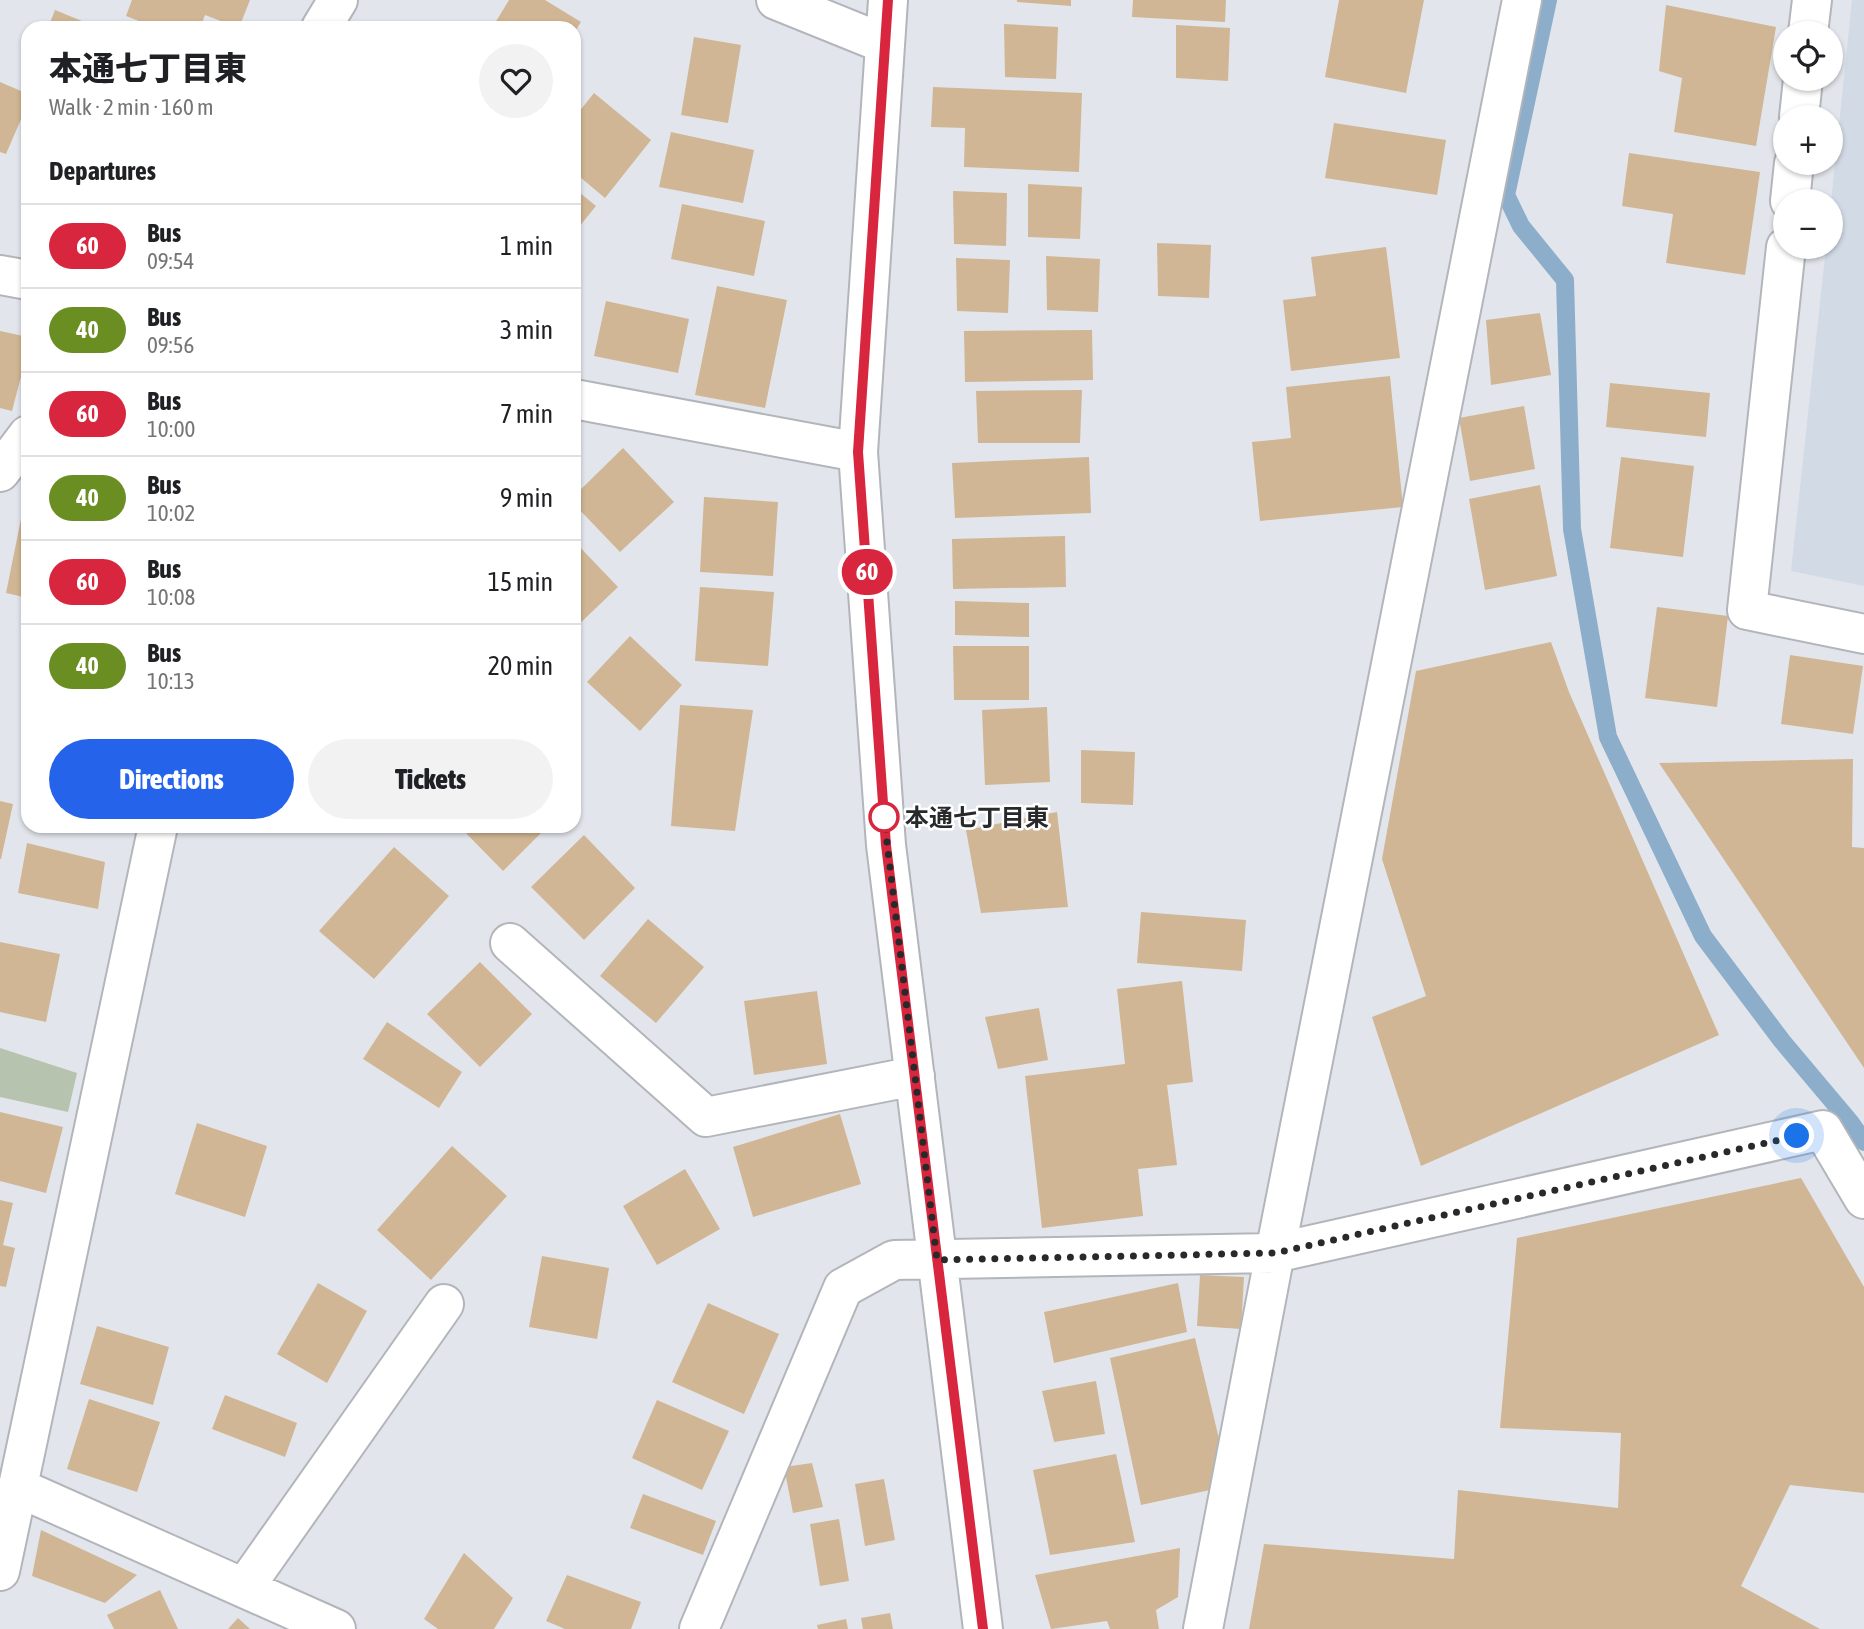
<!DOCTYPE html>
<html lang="en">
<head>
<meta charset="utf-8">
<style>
  body { margin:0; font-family:"Asap Condensed","Noto Sans JP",sans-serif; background:#f2f2f2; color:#202124; height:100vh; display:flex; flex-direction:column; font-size:26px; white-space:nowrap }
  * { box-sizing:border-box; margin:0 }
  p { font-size:23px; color:#757577 }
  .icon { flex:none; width:38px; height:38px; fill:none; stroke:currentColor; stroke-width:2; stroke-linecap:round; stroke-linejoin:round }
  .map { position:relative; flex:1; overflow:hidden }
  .side { position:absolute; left:21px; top:21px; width:560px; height:812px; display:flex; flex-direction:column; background:#fff; border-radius:21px; box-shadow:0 2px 5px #0004 }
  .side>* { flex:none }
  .badge { padding:0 14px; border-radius:23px; font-size:24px; line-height:46px }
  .buttons { position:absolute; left:1773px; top:21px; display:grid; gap:14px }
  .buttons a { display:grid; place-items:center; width:70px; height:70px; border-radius:50%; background:#fff; box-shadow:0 2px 5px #0004; font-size:35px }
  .you { position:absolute; width:35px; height:35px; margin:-18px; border:5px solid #fff; border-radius:50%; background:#1a73e8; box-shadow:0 0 0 10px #1a73e833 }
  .map>.badge { position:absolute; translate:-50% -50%; box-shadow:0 0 0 4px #fff }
  h2 { padding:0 28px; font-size:26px; line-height:63px }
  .round { display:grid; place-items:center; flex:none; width:74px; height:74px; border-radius:37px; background:#f2f2f2 }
  .overview { display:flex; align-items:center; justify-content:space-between; height:119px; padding:0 28px }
  h1 { font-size:33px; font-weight:800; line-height:52px }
  .primary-button { display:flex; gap:14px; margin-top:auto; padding:14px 28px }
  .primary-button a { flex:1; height:80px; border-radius:42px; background:#2563eb; color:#fff; font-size:28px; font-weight:800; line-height:80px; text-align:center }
  .primary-button a+a { background:#f2f2f2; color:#202124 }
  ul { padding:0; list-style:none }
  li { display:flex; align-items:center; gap:21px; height:84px; padding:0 28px; border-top:2px solid #e0e0e0 }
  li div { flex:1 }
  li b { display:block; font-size:26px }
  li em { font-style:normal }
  li .badge { min-width:77px; font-weight:700; text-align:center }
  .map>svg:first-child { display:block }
</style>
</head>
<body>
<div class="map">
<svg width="1864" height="1629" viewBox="0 0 1864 1629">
  <rect width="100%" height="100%" fill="#e2e6ec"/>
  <path fill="#d2dae5" d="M 1852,0 L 1864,0 L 1864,586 L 1791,571 L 1826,247 L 1830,247 L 1831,202 Z"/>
  <path fill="#b6c3ae" d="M 0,1048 L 77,1073 L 68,1112 L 0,1097 Z"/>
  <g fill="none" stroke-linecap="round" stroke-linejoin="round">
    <path stroke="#8caeca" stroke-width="18" d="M 1548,0 L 1506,195 L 1521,226 L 1565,280 L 1572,529 L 1608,737 L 1703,936 L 1782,1041 L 1851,1123 L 1864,1142"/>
  </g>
  <path fill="#d0b694" d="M 132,0 L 250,0 L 239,28 L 205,15 L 200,28 L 157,28 L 126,16 Z
    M 509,0 L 545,0 L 581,22 L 574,33 L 574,28 L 492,28 Z
    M 1017,0 L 1071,0 L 1071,6 L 1017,2 Z
    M 1133,0 L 1226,0 L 1225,22 L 1132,17 Z
    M 1339,0 L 1424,0 L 1406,93 L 1325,77 Z
    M 1666,5 L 1776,27 L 1756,146 L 1674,132 L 1682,78 L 1659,71 Z
    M 55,10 L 99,28 L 48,28 Z
    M 1004,24 L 1058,27 L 1056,79 L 1005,77 Z
    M 1176,25 L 1230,28 L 1228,81 L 1176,78 Z
    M 694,37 L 741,45 L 728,123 L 681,115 Z
    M 0,82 L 28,94 L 28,103 L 6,154 L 0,152 Z
    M 933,87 L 1082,93 L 1079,172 L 964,167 L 965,128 L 931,127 Z
    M 594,93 L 651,140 L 605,198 L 574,172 L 574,118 Z
    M 1334,123 L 1446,140 L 1437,195 L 1325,178 Z
    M 671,132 L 754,150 L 743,203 L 659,187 Z
    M 1629,153 L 1760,172 L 1745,275 L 1666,263 L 1673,214 L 1622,206 Z
    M 1028,184 L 1082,187 L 1080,239 L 1028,237 Z
    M 574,188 L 596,206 L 574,233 Z
    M 953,191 L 1007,193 L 1006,246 L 954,244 Z
    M 682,204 L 765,221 L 754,276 L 671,259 Z
    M 1157,243 L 1211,245 L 1209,298 L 1158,296 Z
    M 1386,247 L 1400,358 L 1291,371 L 1283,300 L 1316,296 L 1311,257 Z
    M 1046,256 L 1100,259 L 1098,312 L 1047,310 Z
    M 956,258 L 1010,260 L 1008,313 L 957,311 Z
    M 717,286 L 787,300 L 765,408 L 695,395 Z
    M 606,301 L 689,319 L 678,373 L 594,356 Z
    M 1540,313 L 1551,375 L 1491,385 L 1486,320 Z
    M 1092,330 L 1093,380 L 965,382 L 964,331 Z
    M 0,331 L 28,337 L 28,350 L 12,411 L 0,408 Z
    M 1390,376 L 1403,507 L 1260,521 L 1252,442 L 1291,438 L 1286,387 Z
    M 1610,383 L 1710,393 L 1706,437 L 1606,427 Z
    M 1082,390 L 1080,443 L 978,443 L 976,391 Z
    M 1524,406 L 1535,469 L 1470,481 L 1459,418 Z
    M 623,448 L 674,502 L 620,552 L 574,504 L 574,496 Z
    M 1089,457 L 1091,513 L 955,518 L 952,463 Z
    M 1621,457 L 1694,466 L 1683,557 L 1610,548 Z
    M 1540,485 L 1557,576 L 1485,590 L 1469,499 Z
    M 704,497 L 778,502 L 773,576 L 700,572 Z
    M 21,519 L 28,520 L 28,598 L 6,593 Z
    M 1065,536 L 1066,587 L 953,589 L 952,539 Z
    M 574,541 L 618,587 L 574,629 Z
    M 700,587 L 774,592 L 768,666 L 695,661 Z
    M 955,601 L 1029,603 L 1029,637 L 955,635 Z
    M 1657,607 L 1728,616 L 1717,707 L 1645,698 Z
    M 630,636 L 682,685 L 640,731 L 587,682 Z
    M 1551,642 L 1569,692 L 1719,1035 L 1421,1166 L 1372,1017 L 1426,996 L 1382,859 L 1416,671 Z
    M 953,646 L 1029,646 L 1029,700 L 954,700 Z
    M 1790,655 L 1863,666 L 1853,734 L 1781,724 Z
    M 680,705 L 753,710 L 735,831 L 671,826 Z
    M 1047,707 L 1050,782 L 985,785 L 982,710 Z
    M 1081,750 L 1135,752 L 1133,805 L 1081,803 Z
    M 1853,759 L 1852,847 L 1864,848 L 1864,1068 L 1659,763 Z
    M 0,801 L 13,804 L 1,859 L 0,859 Z
    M 1057,812 L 1068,907 L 981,913 L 966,830 Z
    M 459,826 L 548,826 L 503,871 Z
    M 584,835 L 635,888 L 584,940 L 531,887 Z
    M 27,843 L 105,862 L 98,909 L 18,893 Z
    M 394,847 L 449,896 L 374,979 L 319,931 Z
    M 1141,912 L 1246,920 L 1242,971 L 1137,963 Z
    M 648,919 L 704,967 L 656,1023 L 600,976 Z
    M 0,942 L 60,954 L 46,1022 L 0,1012 Z
    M 480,962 L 532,1014 L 480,1067 L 427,1014 Z
    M 1182,981 L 1193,1082 L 1167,1085 L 1177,1165 L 1138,1169 L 1143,1216 L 1042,1228 L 1025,1076 L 1125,1064 L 1117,989 Z
    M 817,991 L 827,1064 L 754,1075 L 744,1001 Z
    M 1039,1008 L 1048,1060 L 998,1069 L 985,1017 Z
    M 387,1022 L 462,1072 L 439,1108 L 363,1059 Z
    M 0,1112 L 63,1127 L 46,1193 L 0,1181 Z
    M 840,1114 L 861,1184 L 753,1217 L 733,1147 Z
    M 197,1123 L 267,1146 L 245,1217 L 175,1194 Z
    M 452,1146 L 507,1196 L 431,1280 L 377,1230 Z
    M 685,1169 L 720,1229 L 657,1265 L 623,1206 Z
    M 1801,1178 L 1864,1287 L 1864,1493 L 1790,1485 L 1741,1586 L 1820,1629 L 1249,1629 L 1264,1544 L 1454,1559 L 1458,1490 L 1618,1508 L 1621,1433 L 1500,1428 L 1517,1238 Z
    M 0,1200 L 13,1203 L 3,1245 L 15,1248 L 6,1287 L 0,1286 Z
    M 542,1256 L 609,1268 L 597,1339 L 529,1327 Z
    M 1200,1275 L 1244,1277 L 1241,1329 L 1197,1326 Z
    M 318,1283 L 367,1311 L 327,1383 L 277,1354 Z
    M 1178,1283 L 1187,1332 L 1054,1363 L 1044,1312 Z
    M 708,1303 L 779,1334 L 744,1414 L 672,1382 Z
    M 97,1326 L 169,1347 L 153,1405 L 80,1384 Z
    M 1195,1338 L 1220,1443 L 1210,1490 L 1141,1505 L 1110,1358 Z
    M 1096,1381 L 1105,1434 L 1054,1442 L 1042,1391 Z
    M 225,1395 L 297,1423 L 285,1457 L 212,1429 Z
    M 89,1399 L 160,1422 L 137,1492 L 67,1469 Z
    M 657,1400 L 729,1431 L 702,1490 L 632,1458 Z
    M 1116,1454 L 1135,1542 L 1050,1555 L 1033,1470 Z
    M 812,1463 L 823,1507 L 793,1513 L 784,1467 Z
    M 884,1479 L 895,1540 L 865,1546 L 855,1484 Z
    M 643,1494 L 716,1521 L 703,1555 L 630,1528 Z
    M 839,1519 L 849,1581 L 820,1586 L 810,1524 Z
    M 41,1530 L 137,1575 L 105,1603 L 32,1576 Z
    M 1180,1548 L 1178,1597 L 1156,1610 L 1159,1629 L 1110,1629 L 1107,1621 L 1051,1629 L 1035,1575 Z
    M 464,1553 L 513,1598 L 494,1629 L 438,1629 L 424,1619 Z
    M 567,1575 L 641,1602 L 631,1629 L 565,1629 L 546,1621 Z
    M 160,1590 L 178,1629 L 114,1629 L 107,1615 Z
    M 890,1613 L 893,1629 L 863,1629 L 861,1618 Z
    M 238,1618 L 250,1629 L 228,1629 Z
    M 846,1619 L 848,1629 L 818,1629 L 817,1625 Z"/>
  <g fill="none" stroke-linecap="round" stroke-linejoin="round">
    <defs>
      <path id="minor" d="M 776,0 L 885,44
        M 888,0 L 858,452 L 886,845 L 983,1629
        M 321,28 L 338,0
        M 1808,33 L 1812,0
        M 1799,117 L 1803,79
        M 1790,201 L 1794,163
        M 1786,247 L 1747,610 L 1864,634
        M 0,275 L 28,280
        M 574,399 L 858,452
        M 0,472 L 28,435
        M 510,943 L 706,1117 L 915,1076
        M 17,1487 L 336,1629
        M 0,1571 L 158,826
        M 244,1588 L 444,1304
        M 699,1629 L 843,1288 L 894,1260 L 1275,1253 L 1823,1130 L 1864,1199
        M 1203,1629 L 1275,1253 L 1522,0"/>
    </defs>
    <use href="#minor" stroke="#b2b6bb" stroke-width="42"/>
    <use href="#minor" stroke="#fff" stroke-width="38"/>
  </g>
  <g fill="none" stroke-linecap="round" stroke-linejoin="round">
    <defs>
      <path id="line" d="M 888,0 L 858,452 L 886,845 L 983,1629"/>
    </defs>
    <use href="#line" stroke="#fff" stroke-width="16"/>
    <use href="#line" stroke="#d7263d" stroke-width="10"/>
    <path stroke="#27292b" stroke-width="7" stroke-dasharray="0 12.6" d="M 884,817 L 937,1260 L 1275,1253 L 1797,1136"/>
  </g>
  <circle fill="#fff" stroke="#d7263d" stroke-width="3.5" cx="884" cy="817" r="14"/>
  <g text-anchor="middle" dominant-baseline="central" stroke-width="5" stroke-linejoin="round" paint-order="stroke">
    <g font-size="24" font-weight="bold" fill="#27292b" stroke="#fff" text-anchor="start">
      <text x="905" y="817">本通七丁目東</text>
    </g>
  </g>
</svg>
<div class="buttons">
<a><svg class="icon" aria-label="locate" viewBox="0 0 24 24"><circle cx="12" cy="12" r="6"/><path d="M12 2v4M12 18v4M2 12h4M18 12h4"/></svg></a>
<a>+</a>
<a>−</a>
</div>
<div class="you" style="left:1797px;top:1136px"></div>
<b class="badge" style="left:867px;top:572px;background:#d7263d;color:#fff">60</b>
<section class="side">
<div class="overview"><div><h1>本通七丁目東</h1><p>Walk · 2 min · 160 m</p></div><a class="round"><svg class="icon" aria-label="heart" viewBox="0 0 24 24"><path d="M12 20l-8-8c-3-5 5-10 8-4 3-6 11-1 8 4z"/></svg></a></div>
<h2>Departures</h2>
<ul>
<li><span class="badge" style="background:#d7263d;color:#fff">60</span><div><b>Bus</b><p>09:54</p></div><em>1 min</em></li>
<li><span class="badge" style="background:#6b8e23;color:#fff">40</span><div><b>Bus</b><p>09:56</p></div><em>3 min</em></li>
<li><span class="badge" style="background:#d7263d;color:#fff">60</span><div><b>Bus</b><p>10:00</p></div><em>7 min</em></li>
<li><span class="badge" style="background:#6b8e23;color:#fff">40</span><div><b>Bus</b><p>10:02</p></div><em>9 min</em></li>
<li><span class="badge" style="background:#d7263d;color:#fff">60</span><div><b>Bus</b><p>10:08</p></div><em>15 min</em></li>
<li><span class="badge" style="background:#6b8e23;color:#fff">40</span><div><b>Bus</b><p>10:13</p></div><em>20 min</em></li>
</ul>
<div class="primary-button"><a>Directions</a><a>Tickets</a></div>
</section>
</div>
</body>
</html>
